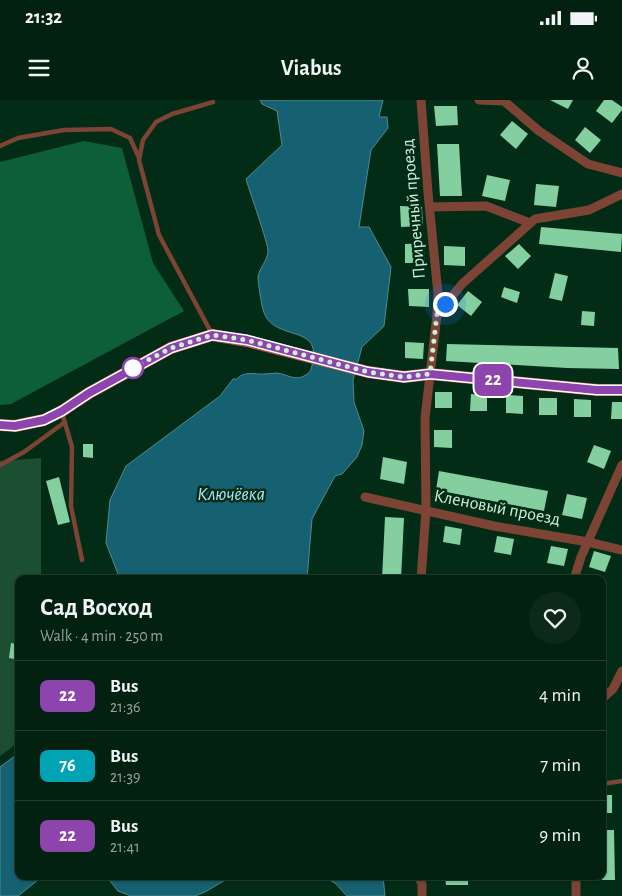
<!DOCTYPE html>
<html lang="en">
<head>
<meta charset="utf-8">
<style>
  body { margin:0; font-family:"Alegreya Sans",sans-serif; background:#0c291a; color:#f1f3f6; height:100vh; display:flex; flex-direction:column; font-size:19px; white-space:nowrap }
  * { box-sizing:border-box; margin:0 }
  p { font-size:16px; color:#96a39f }
  .icon { flex:none; width:28px; height:28px; fill:none; stroke:currentColor; stroke-width:2; stroke-linecap:round; stroke-linejoin:round }
  .map { position:relative; flex:1; overflow:hidden }
  .sheet { position:absolute; left:15px; top:475px; width:591px; height:305px; display:flex; flex-direction:column; background:#022111; border-radius:10px; box-shadow:0 1px 4px #0004,0 0 0 1px #233e31 }
  .sheet>* { flex:none }
  .badge { padding:0 10px; border-radius:8px; font-size:18px; line-height:32px }
  .you { position:absolute; width:25px; height:25px; margin:-12px; border:4px solid #fff; border-radius:50%; background:#1a73e8; box-shadow:0 0 0 8px #1a73e833 }
  .map>.badge { position:absolute; translate:-50% -50%; box-shadow:0 0 0 2px #fff }
  .round { display:grid; place-items:center; flex:none; width:52px; height:52px; border-radius:26px; background:#0c291a }
  .summary { display:flex; align-items:center; justify-content:space-between; height:85px; padding:0 25px }
  h1 { font-size:24px; font-weight:700; line-height:38px }
  ul { padding:0; list-style:none }
  li { display:flex; align-items:center; gap:15px; height:70px; padding:0 25px; border-top:1px solid #233e31 }
  li div { flex:1 }
  li b { display:block; font-size:19px }
  li em { font-style:normal }
  li .badge { min-width:55px; font-weight:700; text-align:center }
  .status { display:flex; justify-content:space-between; align-items:center; height:35px; padding:0 25px; background:#022111; direction:ltr }
  .status svg { height:14px; fill:currentColor }
  header { display:flex; justify-content:space-between; align-items:center; height:65px; padding:0 25px; background:#022111; font-size:22px; font-weight:700 }
  .map>svg:first-child { display:block }
</style>
</head>
<body>
<div class="status"><b>21:32</b><svg viewBox="0 0 49 12"><path d="M0 12V9h3v3zM5 12V6h3v6zM10 12V3h3v9zM15 12V0h3v12zM26 1h20v11H26zM47 4h2v5h-2z"/></svg></div>
<header><svg class="icon" aria-label="menu" viewBox="0 0 24 24"><path d="M4 6h16M4 12h16M4 18h16"/></svg>Viabus<svg class="icon" aria-label="person" viewBox="0 0 24 24"><circle cx="12" cy="8" r="4"/><path d="M4 21q1-7 8-7t8 7"/></svg></header>
<div class="map">
<svg width="622" height="796" viewBox="0 0 622 796">
  <rect width="100%" height="100%" fill="#032c17"/>
  <path fill="#1c4f32" d="M 41,358 L 41,479 L 19,479 L 19,642 L 0,656 L 0,361 Z"/>
  <path fill="#0d5f37" d="M 84,41 L 122,48 L 153,163 L 184,211 L 11,304 L 0,305 L 0,62 Z"/>
  <path fill="#156171" stroke="#4c8c90" d="M 260,0 L 383,0 L 379,17 L 387,17 L 388,28 L 371,50 L 359,127 L 369,127 L 391,167 L 384,226 L 362,247 L 353,280 L 354,302 L 364,331 L 362,345 L 357,357 L 342,374 L 335,376 L 312,419 L 307,479 L 120,479 L 106,443 L 110,400 L 126,366 L 220,296 L 233,279 L 237,279 C 245,270 255,275 265,274 C 269,274 273,273 277,273 C 287,274 295,282 306,275 C 312,271 312,266 313,259 C 319,226 277,240 265,215 C 262,210 258,183 258,177 C 259,169 267,161 268,152 C 269,145 249,90 246,79 L 282,45 L 277,11 L 262,4 Z
    M 19,653 L 19,776 L 43,776 L 18,796 L 0,796 L 0,667 Z
    M 106,776 L 232,776 L 205,792 L 195,796 L 131,796 L 118,791 Z
    M 322,776 L 383,776 L 385,796 L 347,796 L 335,783 Z"/>
  <path fill="#84cfa0" d="M 550,0 L 573,0 L 568,9 Z
    M 604,0 L 612,0 L 622,7 L 622,10 L 612,23 L 596,11 Z
    M 434,6 L 457,6 L 458,25 L 436,26 Z
    M 512,21 L 528,34 L 516,49 L 500,35 Z
    M 585,27 L 601,40 L 590,53 L 575,40 Z
    M 437,44 L 459,44 L 462,96 L 440,96 Z
    M 487,75 L 510,80 L 505,101 L 482,96 Z
    M 536,84 L 559,86 L 556,107 L 534,105 Z
    M 400,106 L 422,107 L 423,126 L 401,127 Z
    M 541,127 L 622,134 L 621,152 L 539,144 Z
    M 425,143 L 425,163 L 405,163 L 405,144 Z
    M 519,144 L 531,156 L 518,169 L 505,156 Z
    M 444,146 L 465,147 L 465,166 L 444,165 Z
    M 555,173 L 568,176 L 562,201 L 549,198 Z
    M 504,187 L 520,192 L 517,203 L 501,197 Z
    M 408,189 L 429,189 L 429,207 L 409,206 Z
    M 468,191 L 482,202 L 471,216 L 457,205 Z
    M 582,211 L 595,212 L 594,226 L 581,225 Z
    M 405,242 L 424,243 L 423,259 L 405,258 Z
    M 447,244 L 618,248 L 619,269 L 567,268 L 446,261 Z
    M 435,292 L 452,292 L 452,308 L 435,308 Z
    M 471,294 L 487,295 L 487,311 L 470,311 Z
    M 506,295 L 523,296 L 523,314 L 506,313 Z
    M 539,298 L 557,298 L 557,315 L 539,315 Z
    M 574,299 L 591,300 L 591,317 L 574,317 Z
    M 612,302 L 622,302 L 622,319 L 611,319 Z
    M 434,330 L 452,330 L 452,348 L 434,347 Z
    M 83,344 L 93,344 L 93,358 L 83,357 Z
    M 594,345 L 611,351 L 604,369 L 587,362 Z
    M 383,357 L 407,362 L 404,384 L 380,379 Z
    M 439,371 L 548,391 L 544,411 L 436,390 Z
    M 59,377 L 70,422 L 58,425 L 46,381 Z
    M 567,394 L 587,398 L 582,419 L 562,415 Z
    M 385,417 L 404,418 L 401,479 L 382,479 Z
    M 445,426 L 462,429 L 460,445 L 443,442 Z
    M 497,436 L 514,439 L 511,455 L 494,452 Z
    M 551,446 L 568,449 L 564,466 L 547,463 Z
    M 594,451 L 611,456 L 605,472 L 589,467 Z
    M 11,543 L 19,544 L 19,560 L 9,558 Z
    M 602,695 L 612,695 L 612,713 L 602,713 Z
    M 602,730 L 614,730 L 615,780 L 602,780 Z
    M 445,776 L 468,776 L 468,785 L 446,785 Z"/>
  <g fill="none" stroke-linecap="round" stroke-linejoin="round">
    <path stroke="#7d4435" stroke-width="4.5" d="M 0,46 L 18,38 L 64,30 L 111,29 L 130,38 L 139,58
      M 212,234 L 159,135 L 139,60 L 143,40 L 156,22 L 172,14 L 213,2
      M 62,313 L 72,347 L 71,406 L 82,460
      M 0,365 L 24,352 L 65,322
      M 602,684 L 622,681"/>
    <path stroke="#7d4435" stroke-width="9" d="M 421,0 L 428,93 L 438,194 L 437,214
      M 479,0 L 504,1 L 539,31 L 588,64 L 622,73
      M 430,107 L 486,106 L 530,123
      M 365,397 L 494,426 L 588,442 L 622,450
      M 421,479 L 426,410 L 425,318 L 437,215 L 462,184 L 535,119 L 589,110 L 622,94
      M 574,479 L 581,457 L 622,365
      M 602,599 L 613,589 L 622,571
      M 418,776 L 422,784 L 422,796
      M 576,776 L 576,796"/>
    <path stroke="#ae533c" stroke-width="12" d="M 0,325 L 15,326 L 44,320 L 62,311 L 89,293 L 171,248 L 212,235 L 247,241 L 368,272 L 404,277 L 430,274 L 597,290 L 622,290"/>
  </g>
  <g fill="none" stroke-linecap="round" stroke-linejoin="round">
    <defs>
      <path id="line" d="M 0,325 L 15,326 L 44,320 L 62,311 L 89,293 L 171,248 L 212,235 L 247,240 L 368,272 L 404,277 L 430,274 L 597,290 L 622,290"/>
    </defs>
    <use href="#line" stroke="#fff" stroke-width="11"/>
    <use href="#line" stroke="#8e44ad" stroke-width="8"/>
    <path stroke="#ccf0d8" stroke-width="5" stroke-dasharray="0 9" d="M 133,268 L 171,248 L 212,235 L 247,240 L 368,272 L 404,277 L 430,274 L 437,214 L 445,204"/>
  </g>
  <circle fill="#fff" stroke="#8e44ad" stroke-width="2.5" cx="133" cy="268" r="10"/>
  <g text-anchor="middle" dominant-baseline="central" stroke-width="5" stroke-linejoin="round" paint-order="stroke">
    <g font-size="18" fill="#ccf0d8" stroke="#032c17">
      <text transform="translate(414 109) rotate(-95)">Приречный проезд</text>
      <text transform="translate(497 408) rotate(11)">Кленовый проезд</text>
    </g>
    <g font-size="19" font-style="italic" fill="#afe8f7" stroke="#032c17">
      <text x="231" y="394">Ключёвка</text>
    </g>
  </g>
</svg>
<div class="you" style="left:445px;top:204px"></div>
<b class="badge" style="left:493px;top:280px;background:#8e44ad;color:#fff">22</b>
<section class="sheet">
<div class="summary"><div><h1>Сад Восход</h1><p>Walk · 4 min · 250 m</p></div><a class="round"><svg class="icon" aria-label="heart" viewBox="0 0 24 24"><path d="M12 20l-8-8c-3-5 5-10 8-4 3-6 11-1 8 4z"/></svg></a></div>
<ul>
<li><span class="badge" style="background:#8e44ad;color:#fff">22</span><div><b>Bus</b><p>21:36</p></div><em>4 min</em></li>
<li><span class="badge" style="background:#00a3b4;color:#fff">76</span><div><b>Bus</b><p>21:39</p></div><em>7 min</em></li>
<li><span class="badge" style="background:#8e44ad;color:#fff">22</span><div><b>Bus</b><p>21:41</p></div><em>9 min</em></li>
</ul>
</section>
</div>
</body>
</html>
